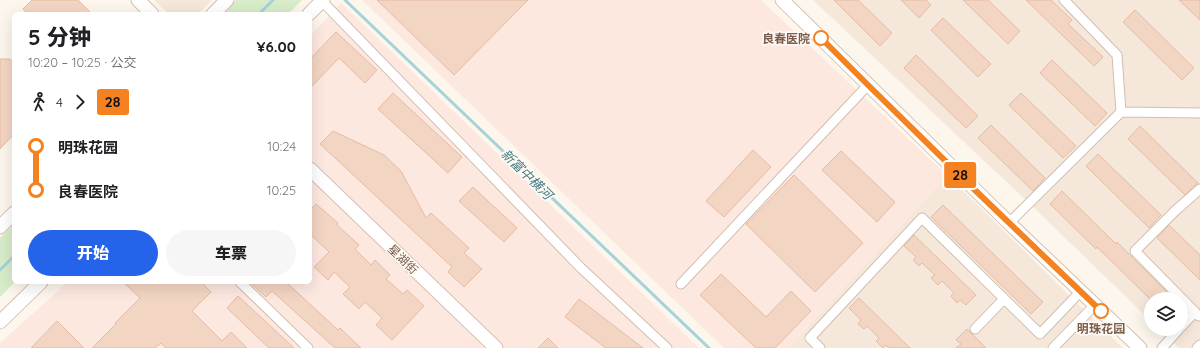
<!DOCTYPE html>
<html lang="zh">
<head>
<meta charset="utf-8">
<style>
  body { margin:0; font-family:Quicksand,"Noto Sans SC",sans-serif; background:#f6f6f6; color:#202124; height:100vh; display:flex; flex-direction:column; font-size:15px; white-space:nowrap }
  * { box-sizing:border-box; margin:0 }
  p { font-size:13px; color:#757577 }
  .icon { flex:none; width:22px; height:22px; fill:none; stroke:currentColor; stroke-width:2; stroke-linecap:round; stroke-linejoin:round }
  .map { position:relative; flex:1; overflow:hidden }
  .drawer { position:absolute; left:12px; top:12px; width:300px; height:272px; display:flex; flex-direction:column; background:#fff; border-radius:6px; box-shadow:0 4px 16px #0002 }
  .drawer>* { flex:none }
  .badge { padding:0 8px; border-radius:3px; font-size:14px; line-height:26px }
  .buttons { position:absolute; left:1144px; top:292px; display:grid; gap:8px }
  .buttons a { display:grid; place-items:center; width:44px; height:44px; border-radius:50%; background:#fff; box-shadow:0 4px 16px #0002; font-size:20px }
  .map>.badge { position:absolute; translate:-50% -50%; box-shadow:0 0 0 2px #fff }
  .legs { display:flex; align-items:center; gap:6px; height:44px; padding:0 16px; font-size:13px }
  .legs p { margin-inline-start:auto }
  .headline { display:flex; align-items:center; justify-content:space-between; height:68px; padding:0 16px }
  h1 { font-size:22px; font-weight:800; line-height:30px }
  .action { display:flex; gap:8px; margin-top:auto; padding:8px 16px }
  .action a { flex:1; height:46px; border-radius:24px; background:#2563eb; color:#fff; font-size:16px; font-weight:800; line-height:46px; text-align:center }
  .action a+a { background:#f6f6f6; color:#202124 }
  ul { padding:0 16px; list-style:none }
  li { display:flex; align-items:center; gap:14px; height:44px; font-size:15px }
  li i { display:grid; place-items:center; width:6px; height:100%; margin:0 5px; background:currentColor }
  li i::after { content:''; width:10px; height:10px; margin:-5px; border:3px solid; border-radius:50%; background:#fff }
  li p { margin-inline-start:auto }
  li:first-child i { background:linear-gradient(#0000 50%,currentColor 0) }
  li:last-child i { background:linear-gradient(currentColor 50%,#0000 0) }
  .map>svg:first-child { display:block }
</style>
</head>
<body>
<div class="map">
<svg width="1200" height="348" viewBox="0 0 1200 348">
  <rect width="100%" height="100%" fill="#fdf6ec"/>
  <path fill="#f5e8da" d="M 154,0 L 212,0 L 198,14 L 169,14 Z
    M 813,0 L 1200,0 L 1200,348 L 1179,348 L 1159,329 L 1181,329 L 1181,299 L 1151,299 L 1151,321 L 1031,205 Z
    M 947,175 L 1123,348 L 788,348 Z"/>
  <path fill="#fde8e0" d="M 362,0 L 761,0 L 947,175 L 788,348 L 724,348 Z
    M 341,3 L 699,348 L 0,348 L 0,343 L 68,282 L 310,282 L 310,36 Z"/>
  <path fill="#d8ecc9" d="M 236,0 L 302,0 L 288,14 L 222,14 Z
    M 14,224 L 15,282 L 0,297 L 0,238 Z"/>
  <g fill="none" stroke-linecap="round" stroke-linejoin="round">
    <path stroke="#a5d3da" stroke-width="3" d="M 345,0 L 709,348
      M 259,14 L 273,0
      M 0,270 L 14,256"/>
  </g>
  <path fill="#f3d5c3" stroke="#e6bba3" d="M 32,0 L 78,0 L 92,14 L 28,14 L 23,9 Z
    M 377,0 L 528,0 L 454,75 Z
    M 834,0 L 858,0 L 892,33 L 880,46 Z
    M 901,0 L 926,0 L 931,5 L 919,18 Z
    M 963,0 L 988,0 L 1020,31 L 1008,44 Z
    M 1026,0 L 1051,0 L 1072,20 L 1068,24 L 1103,57 L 1094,66 Z
    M 1179,0 L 1200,0 L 1200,20 Z
    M 1135,10 L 1194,68 L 1182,80 L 1123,22 Z
    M 943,18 L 991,64 L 978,77 L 931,30 Z
    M 336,32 L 377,70 L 365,83 L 339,58 L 310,88 L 310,59 Z
    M 916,55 L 978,116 L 966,128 L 904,68 Z
    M 0,59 L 10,59 L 14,63 L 14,134 L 0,149 Z
    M 1052,60 L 1107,113 L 1095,126 L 1040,73 Z
    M 393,93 L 462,157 L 448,173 L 378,109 Z
    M 1021,93 L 1076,146 L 1063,158 L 1009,105 Z
    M 991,125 L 1045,178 L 1033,191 L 978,138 Z
    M 1140,126 L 1198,183 L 1185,195 L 1128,139 Z
    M 333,131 L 384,155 L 401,171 L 426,218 L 431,213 L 469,248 L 464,253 L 482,269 L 464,287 L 448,272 L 452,267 L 320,144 Z
    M 753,150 L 771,167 L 724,217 L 706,201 Z
    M 841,151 L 895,202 L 877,222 L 822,170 Z
    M 1098,154 L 1161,215 L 1149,228 L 1086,166 Z
    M 794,175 L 863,243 L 815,292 L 746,224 Z
    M 473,187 L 517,228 L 504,242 L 459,201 Z
    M 1062,191 L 1116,244 L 1117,242 L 1174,299 L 1150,299 L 1097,247 L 1096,249 L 1050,204 Z
    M 316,204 L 338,223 L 337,225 L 359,245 L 355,249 L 371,265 L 375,260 L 390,275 L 386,279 L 403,294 L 407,290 L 424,306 L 392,340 L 376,325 L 382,318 L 365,302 L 359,309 L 343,294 L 350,287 L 334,272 L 328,280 L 314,267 L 329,252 L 310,234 L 310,210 Z
    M 943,205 L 1043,302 L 1031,314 L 931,217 Z
    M 1169,225 L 1200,255 L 1200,280 L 1157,238 Z
    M 914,235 L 976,295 L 966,305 L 960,300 L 957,303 L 951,296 L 954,293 L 942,281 L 938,285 L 931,278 L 935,275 L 922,263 L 919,266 L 913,260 L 916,257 L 904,246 Z
    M 721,274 L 766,317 L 791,291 L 811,311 L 775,348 L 756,348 L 700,295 Z
    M 123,282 L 201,282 L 211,292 L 192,311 L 222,341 L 231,332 L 247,348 L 166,348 L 161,343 L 155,348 L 92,348 L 116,324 L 115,323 L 140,298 Z
    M 250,282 L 286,282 L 338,330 L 340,328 L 361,348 L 335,348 L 272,291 L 266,297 Z
    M 238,296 L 294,348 L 269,348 L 227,308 Z
    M 859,298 L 910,348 L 889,348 L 886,345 L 883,348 L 876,341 L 879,338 L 867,326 L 864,329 L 858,324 L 861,320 L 849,308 Z
    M 579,299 L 643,348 L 606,348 L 565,317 Z
    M 57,321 L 84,348 L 31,348 Z
    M 967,329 L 986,348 L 956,348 L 961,344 L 956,340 Z
    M 548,338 L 558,348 L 538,348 Z"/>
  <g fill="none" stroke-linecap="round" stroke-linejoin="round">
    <defs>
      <path id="street" d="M 1064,0 L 1117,55 L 1121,112
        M 322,1 L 581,268 L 667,348
        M 1009,223 L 1121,112 L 1200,113
        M 240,282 L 308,348
        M 681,284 L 868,85
        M 1195,312 L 1135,251 L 1175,211 L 1200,189
        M 1181,327 L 1195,312 L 1199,316
        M 975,329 L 1004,299
        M 820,348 L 810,338 L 922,218 L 1040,334 L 1081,291
        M 1053,348 L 1095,305
        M 1162,348 L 1179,329
        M 1197,348 L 1200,345"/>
      <path id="secondary" d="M 138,0 L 152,14
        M 782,0 L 1009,223 L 1140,348
        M 213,14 L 227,0
        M 309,14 L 323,0
        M 310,169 L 496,348
        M 0,227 L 14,213
        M 0,322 L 41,282"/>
    </defs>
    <use href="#street" stroke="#d1beb0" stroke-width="11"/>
    <use href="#secondary" stroke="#d6c0b0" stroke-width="15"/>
    <use href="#street" stroke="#fff" stroke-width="9"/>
    <use href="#secondary" stroke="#fff" stroke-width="13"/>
  </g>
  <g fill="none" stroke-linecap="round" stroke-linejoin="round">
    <defs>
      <path id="line-1" d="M 821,38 L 868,85 L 977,192 L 1101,311"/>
    </defs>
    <use href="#line-1" stroke="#fff" stroke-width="9"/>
    <use href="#line-1" stroke="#f58220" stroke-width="6"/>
  </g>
  <g fill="#fff" stroke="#f58220" stroke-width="2">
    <circle cx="821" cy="38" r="7"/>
    <circle cx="1101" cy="311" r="7"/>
  </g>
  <g text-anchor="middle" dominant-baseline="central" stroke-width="3.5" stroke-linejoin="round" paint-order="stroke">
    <g font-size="12" font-weight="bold" fill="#7a5c4d" stroke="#fffaf3" text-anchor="end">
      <text x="810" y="38">良春医院</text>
      <text x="1101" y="328" text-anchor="middle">明珠花园</text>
    </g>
    <g font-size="12" fill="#7a5c4d" stroke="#fffaf3">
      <text transform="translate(403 259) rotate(44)">星湖街</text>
    </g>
    <g font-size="13" font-style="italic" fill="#437c86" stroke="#fffaf3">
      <text transform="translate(527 174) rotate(44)">新富中横河</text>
    </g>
  </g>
</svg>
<div class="buttons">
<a><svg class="icon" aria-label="layers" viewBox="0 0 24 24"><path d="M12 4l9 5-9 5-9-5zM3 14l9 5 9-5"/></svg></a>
</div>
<b class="badge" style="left:960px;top:175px;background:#f58220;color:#111">28</b>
<section class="drawer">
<div class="headline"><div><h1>5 分钟</h1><p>10:20 – 10:25 · 公交</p></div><b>¥6.00</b></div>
<div class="legs"><svg class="icon" aria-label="walk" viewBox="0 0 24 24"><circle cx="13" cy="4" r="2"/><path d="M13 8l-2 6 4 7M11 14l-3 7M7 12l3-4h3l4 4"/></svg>4<svg class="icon" aria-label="forward" viewBox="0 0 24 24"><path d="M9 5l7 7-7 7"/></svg><b class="badge" style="background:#f58220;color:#111">28</b></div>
<ul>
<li><i style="color:#f58220"></i><b>明珠花园</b><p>10:24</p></li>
<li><i style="color:#f58220"></i><b>良春医院</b><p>10:25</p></li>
</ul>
<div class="action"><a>开始</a><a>车票</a></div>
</section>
</div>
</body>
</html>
